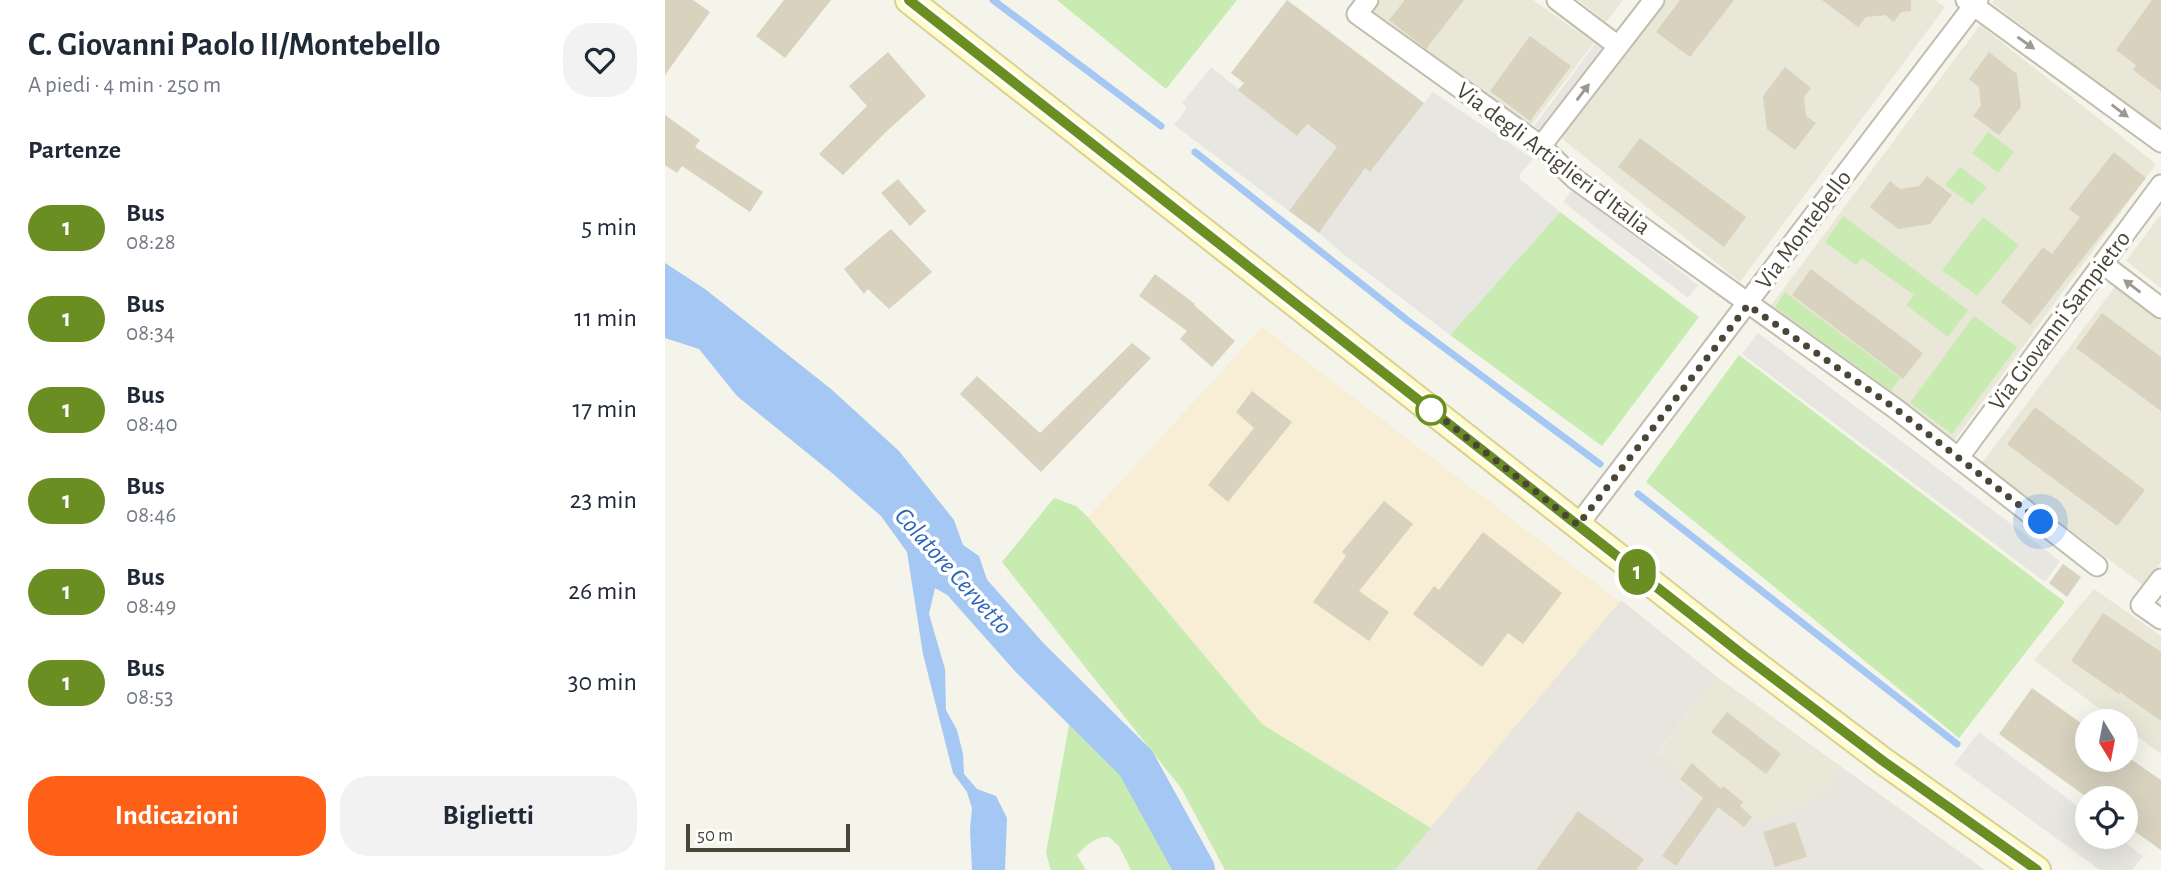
<!DOCTYPE html>
<html lang="it">
<head>
<meta charset="utf-8">
<style>
  body { margin:0; font-family:"Alegreya Sans",sans-serif; background:#f2f2f3; color:#1f2937; height:100vh; display:flex; flex-direction:column; font-size:26px; white-space:nowrap }
  * { box-sizing:border-box; margin:0 }
  p { font-size:23px; color:#747a83 }
  .icon { flex:none; width:38px; height:38px; fill:none; stroke:currentColor; stroke-width:2; stroke-linecap:round; stroke-linejoin:round }
  .map { position:relative; flex:1; overflow:hidden }
  .side { display:flex; flex-direction:column; background:#fff; width:665px }
  .side>* { flex:none }
  .badge { padding:0 14px; border-radius:23px; font-size:24px; line-height:46px }
  .needle { width:46px; rotate:170deg }
  .buttons { position:absolute; left:1410px; top:709px; display:grid; gap:14px }
  .buttons a { display:grid; place-items:center; width:63px; height:63px; border-radius:50%; background:#fff; box-shadow:0 7px 28px #0002; font-size:35px }
  .scale { position:absolute; left:21px; bottom:18px; width:164px; box-sizing:border-box; padding-left:7px; border:4px solid #4a4637; border-top:0; font-size:19px; line-height:24px; white-space:nowrap; color:#4a4637; -webkit-text-stroke:5px #fff; paint-order:stroke }
  .you { position:absolute; width:35px; height:35px; margin:-18px; border:5px solid #fff; border-radius:50%; background:#1a73e8; box-shadow:0 0 0 10px #1a73e833 }
  .map>.badge { position:absolute; translate:-50% -50%; box-shadow:0 0 0 4px #fff }
  h2 { padding:0 28px; font-size:26px; line-height:63px }
  .round { display:grid; place-items:center; flex:none; width:74px; height:74px; border-radius:28px; background:#f2f2f3 }
  .summary { display:flex; align-items:center; justify-content:space-between; height:119px; padding:0 28px }
  h1 { font-size:33px; font-weight:700; line-height:52px }
  .primary-button { display:flex; gap:14px; margin-top:auto; padding:14px 28px }
  .primary-button a { flex:1; height:80px; border-radius:28px; background:#ff6017; color:#fff; font-size:28px; font-weight:700; line-height:80px; text-align:center }
  .primary-button a+a { background:#f2f2f3; color:#1f2937 }
  ul { padding:0; list-style:none }
  li { display:flex; align-items:center; gap:21px; height:91px; padding:0 28px }
  li div { flex:1 }
  li b { display:block; font-size:26px }
  li em { font-style:normal }
  li .badge { min-width:77px; font-weight:700; text-align:center }
  main { display:flex; flex:1; min-height:0 }
  .map>svg:first-child { display:block }
</style>
</head>
<body>
<main>
<section class="side">
<div class="summary"><div><h1>C. Giovanni Paolo II/Montebello</h1><p>A piedi · 4 min · 250 m</p></div><a class="round"><svg class="icon" aria-label="heart" viewBox="0 0 24 24"><path d="M12 20l-8-8c-3-5 5-10 8-4 3-6 11-1 8 4z"/></svg></a></div>
<h2>Partenze</h2>
<ul>
<li><span class="badge" style="background:#6b8e23;color:#fff">1</span><div><b>Bus</b><p>08:28</p></div><em>5 min</em></li>
<li><span class="badge" style="background:#6b8e23;color:#fff">1</span><div><b>Bus</b><p>08:34</p></div><em>11 min</em></li>
<li><span class="badge" style="background:#6b8e23;color:#fff">1</span><div><b>Bus</b><p>08:40</p></div><em>17 min</em></li>
<li><span class="badge" style="background:#6b8e23;color:#fff">1</span><div><b>Bus</b><p>08:46</p></div><em>23 min</em></li>
<li><span class="badge" style="background:#6b8e23;color:#fff">1</span><div><b>Bus</b><p>08:49</p></div><em>26 min</em></li>
<li><span class="badge" style="background:#6b8e23;color:#fff">1</span><div><b>Bus</b><p>08:53</p></div><em>30 min</em></li>
</ul>
<div class="primary-button"><a>Indicazioni</a><a>Biglietti</a></div>
</section>
<div class="map">
<svg width="1496" height="870" viewBox="0 0 1496 870">
  <rect width="100%" height="100%" fill="#f5f4ea"/>
  <path fill="#e9e7d8" d="M 715,0 L 868,0 L 929,43 L 864,128 L 705,11 Z
    M 913,0 L 958,0 L 941,22 Z
    M 997,0 L 1270,0 L 1280,7 L 1075,282 L 895,137 Z
    M 1329,0 L 1496,0 L 1496,130 L 1327,3 Z
    M 1315,25 L 1491,164 L 1289,441 L 1105,307 Z
    M 1496,214 L 1496,288 L 1461,261 Z
    M 1450,287 L 1496,322 L 1496,562 L 1479,586 L 1317,463 Z
    M 1429,589 L 1496,636 L 1496,754 L 1461,728 L 1461,721 L 1451,721 L 1369,660 Z
    M 1051,676 L 1178,768 L 1162,789 L 1136,808 L 1100,820 L 1069,822 L 1010,781 L 992,756 Z"/>
  <path fill="#f7eed5" d="M 597,327 L 955,602 L 766,828 L 597,724 L 423,517 Z"/>
  <path fill="#e8e5de" d="M 956,600 L 1051,676 L 992,755 L 1016,771 L 1010,781 L 1069,822 L 1100,820 L 1136,808 L 1162,789 L 1178,768 L 1320,870 L 730,870 Z"/>
  <path fill="#c8ebb2" d="M 392,0 L 572,0 L 501,89 Z
    M 1323,132 L 1349,152 L 1333,173 L 1307,153 Z
    M 1295,167 L 1322,187 L 1307,205 L 1280,185 Z
    M 895,212 L 1034,317 L 937,446 L 785,335 Z
    M 1178,216 L 1303,310 L 1283,337 L 1241,305 L 1249,295 L 1197,258 L 1191,265 L 1160,242 Z
    M 1318,217 L 1354,245 L 1312,296 L 1277,270 Z
    M 1120,292 L 1235,378 L 1226,391 L 1110,307 Z
    M 1309,316 L 1352,347 L 1287,434 L 1245,403 Z
    M 1074,355 L 1400,602 L 1294,738 L 981,482 Z
    M 389,498 L 411,506 L 423,517 L 597,724 L 766,828 L 730,870 L 560,870 L 516,788 L 337,562 Z
    M 405,719 L 464,785 L 510,870 L 466,870 L 454,846 L 444,837 C 431,836 421,845 412,855 L 421,870 L 386,870 L 381,853 Z"/>
  <path fill="#e7e6e1" d="M 930,44 L 940,51 L 879,133 L 869,126 Z
    M 546,67 L 632,135 L 641,124 L 705,172 L 768,92 L 868,159 L 855,174 L 855,179 L 895,212 L 785,335 L 678,254 L 654,233 L 682,193 L 624,211 L 509,125 L 522,108 L 517,103 Z
    M 908,189 L 1033,285 L 1023,298 L 898,202 Z
    M 1093,333 L 1395,561 L 1380,582 L 1077,354 Z
    M 1314,732 L 1423,814 L 1423,836 L 1453,837 L 1478,856 L 1467,870 L 1435,870 L 1289,764 Z"/>
  <path fill="#a5c7f3" d="M 0,263 L 40,289 L 166,389 L 234,451 L 289,520 L 298,545 L 314,556 L 338,627 L 270,588 L 264,614 L 280,669 L 281,710 L 292,730 L 298,754 L 299,774 L 312,789 L 331,796 L 342,818 L 340,870 L 307,870 L 305,829 L 307,808 L 302,792 L 288,773 L 258,654 L 242,552 L 216,516 L 167,473 L 72,396 L 34,349 L 0,338 Z"/>
  <g fill="none" stroke-linecap="round" stroke-linejoin="round">
    <path stroke="#a5c7f3" stroke-width="7" d="M 328,0 L 496,126
      M 530,152 L 742,320 L 935,464
      M 973,494 L 1292,744"/>
    <path stroke="#a5c7f3" stroke-width="40" d="M 301,586 L 365,658 L 471,763 L 530,870"/>
  </g>
  <path fill="#d8d2bf" d="M 0,0 L 28,0 L 45,12 L 0,75 Z
    M 119,0 L 166,0 L 120,58 L 91,36 Z
    M 622,0 L 759,103 L 705,172 L 700,168 L 654,233 L 624,211 L 672,147 L 642,124 L 632,136 L 573,90 L 579,83 L 566,73 Z
    M 740,0 L 799,0 L 761,49 L 724,20 Z
    M 1015,0 L 1069,0 L 1025,57 L 991,32 Z
    M 1157,0 L 1246,0 L 1246,11 L 1236,12 L 1229,22 L 1220,15 L 1201,17 L 1193,27 Z
    M 1487,0 L 1496,0 L 1496,91 L 1468,70 L 1471,65 L 1451,50 Z
    M 865,36 L 906,66 L 865,121 L 825,91 Z
    M 223,52 L 261,96 L 223,130 L 178,175 L 154,154 L 202,106 L 184,86 Z
    M 1324,52 L 1352,74 L 1356,107 L 1334,135 L 1308,116 L 1316,106 L 1314,87 L 1304,79 Z
    M 1120,67 L 1146,88 L 1139,97 L 1141,116 L 1151,123 L 1130,150 L 1102,129 L 1098,96 Z
    M 0,115 L 35,140 L 30,147 L 98,192 L 85,212 L 17,166 L 12,173 L 0,165 Z
    M 975,138 L 1081,217 L 1059,247 L 953,167 Z
    M 1449,152 L 1481,178 L 1365,325 L 1336,302 L 1378,247 L 1387,254 L 1415,217 L 1404,209 Z
    M 1262,176 L 1287,195 L 1265,224 L 1233,229 L 1205,207 L 1225,181 L 1235,189 L 1254,186 Z
    M 233,179 L 261,211 L 245,226 L 216,193 Z
    M 226,229 L 267,272 L 224,309 L 203,289 L 199,294 L 179,269 Z
    M 1146,269 L 1258,353 L 1238,379 L 1127,295 Z
    M 490,274 L 530,304 L 529,305 L 570,341 L 547,367 L 515,339 L 522,331 L 474,296 Z
    M 1437,313 L 1496,357 L 1496,411 L 1411,348 Z
    M 467,343 L 486,358 L 376,472 L 295,394 L 312,376 L 375,433 Z
    M 587,391 L 627,422 L 563,502 L 543,485 L 589,428 L 571,412 Z
    M 1370,407 L 1480,490 L 1452,526 L 1342,444 Z
    M 719,501 L 748,524 L 694,591 L 724,612 L 704,641 L 648,602 L 681,556 L 677,552 Z
    M 818,532 L 897,593 L 858,644 L 843,633 L 817,667 L 748,614 L 769,586 L 774,590 Z
    M 1398,564 L 1416,577 L 1402,597 L 1384,583 Z
    M 1438,613 L 1496,652 L 1496,721 L 1455,692 L 1454,694 L 1406,661 Z
    M 1367,688 L 1423,728 L 1423,760 L 1467,760 L 1496,780 L 1496,850 L 1461,825 L 1461,798 L 1423,798 L 1334,734 Z
    M 1062,712 L 1116,754 L 1101,774 L 1046,732 Z
    M 1027,763 L 1056,789 L 1058,786 L 1078,802 L 1075,806 L 1087,817 L 1079,827 L 1053,807 L 1011,866 L 997,856 L 1038,798 L 1015,779 Z
    M 913,811 L 979,859 L 971,870 L 871,870 Z
    M 1130,822 L 1142,857 L 1110,867 L 1098,832 Z"/>
  <g fill="none" stroke-linecap="round" stroke-linejoin="round">
    <defs>
      <path id="street" d="M 703,0 L 692,14 L 876,146 L 910,179 L 1231,409 L 1432,566
        M 892,0 L 953,46
        M 1301,0 L 1496,142
        M 876,146 L 989,0
        M 1438,264 L 1496,308
        M 1294,457 L 1496,185
        M 913,525 L 1313,0
        M 1496,579 L 1476,605 L 1496,619"/>
      <path id="secondary" d="M 244,0 L 1078,655 L 1218,761 L 1372,870"/>
    </defs>
    <use href="#street" stroke="#c1bdac" stroke-width="23"/>
    <use href="#secondary" stroke="#d7d099" stroke-width="30"/>
    <use href="#street" stroke="#fff" stroke-width="19"/>
    <use href="#secondary" stroke="#fffbca" stroke-width="26"/>
  </g>
  <defs><path id="oneway-solid" d="M-6-.8H1V-3.2L6.5 0L1 3.2V.8H-6Z" transform="scale(1.75)"/></defs>
  <g fill="#9b9991">
    <use href="#oneway-solid" transform="translate(1361 43) rotate(35)"/>
    <use href="#oneway-solid" transform="translate(918 92) rotate(-53)"/>
    <use href="#oneway-solid" transform="translate(1455 111) rotate(37)"/>
    <use href="#oneway-solid" transform="translate(1467 286) rotate(-143)"/>
  </g>
  <g fill="none" stroke-linecap="round" stroke-linejoin="round">
    <defs>
      <path id="line" d="M 244,0 L 1078,655 L 1218,761 L 1372,870"/>
    </defs>
    <use href="#line" stroke="#fff" stroke-width="16"/>
    <use href="#line" stroke="#6b8e23" stroke-width="10"/>
    <path stroke="#4a4637" stroke-width="7" stroke-dasharray="0 12.6" d="M 766,410 L 764,408 L 913,525 L 1083,305 L 1231,409 L 1376,522"/>
  </g>
  <circle fill="#fff" stroke="#6b8e23" stroke-width="3.5" cx="766" cy="410" r="14"/>
  <g text-anchor="middle" dominant-baseline="central" stroke-width="7" stroke-linejoin="round" paint-order="stroke">
    <g font-size="24" fill="#4a4637" stroke="#fff">
      <text transform="translate(888 159) rotate(37)">Via degli Artiglieri d'Italia</text>
      <text transform="translate(1139 230) rotate(-53)">Via Montebello</text>
      <text transform="translate(1395 321) rotate(-53)">Via Giovanni Sampietro</text>
    </g>
    <g font-size="26" font-style="italic" fill="#2c67bb" stroke="#fff">
      <text transform="translate(288 571) rotate(48)">Colatore Cervetto</text>
    </g>
  </g>
</svg>
<div class="buttons">
<a><svg class="needle" viewBox="-14 -14 28 28"><path d="M0-13l5 13h-10z" fill="#e53935"/><path d="M0 13l5-13h-10z" fill="#747a83"/></svg></a>
<a><svg class="icon" aria-label="locate" viewBox="0 0 24 24"><circle cx="12" cy="12" r="6"/><path d="M12 2v4M12 18v4M2 12h4M18 12h4"/></svg></a>
</div>
<div class="scale">50 m</div>
<div class="you" style="left:1376px;top:522px"></div>
<b class="badge" style="left:972px;top:572px;background:#6b8e23;color:#fff">1</b>
</div>
</main>
</body>
</html>
